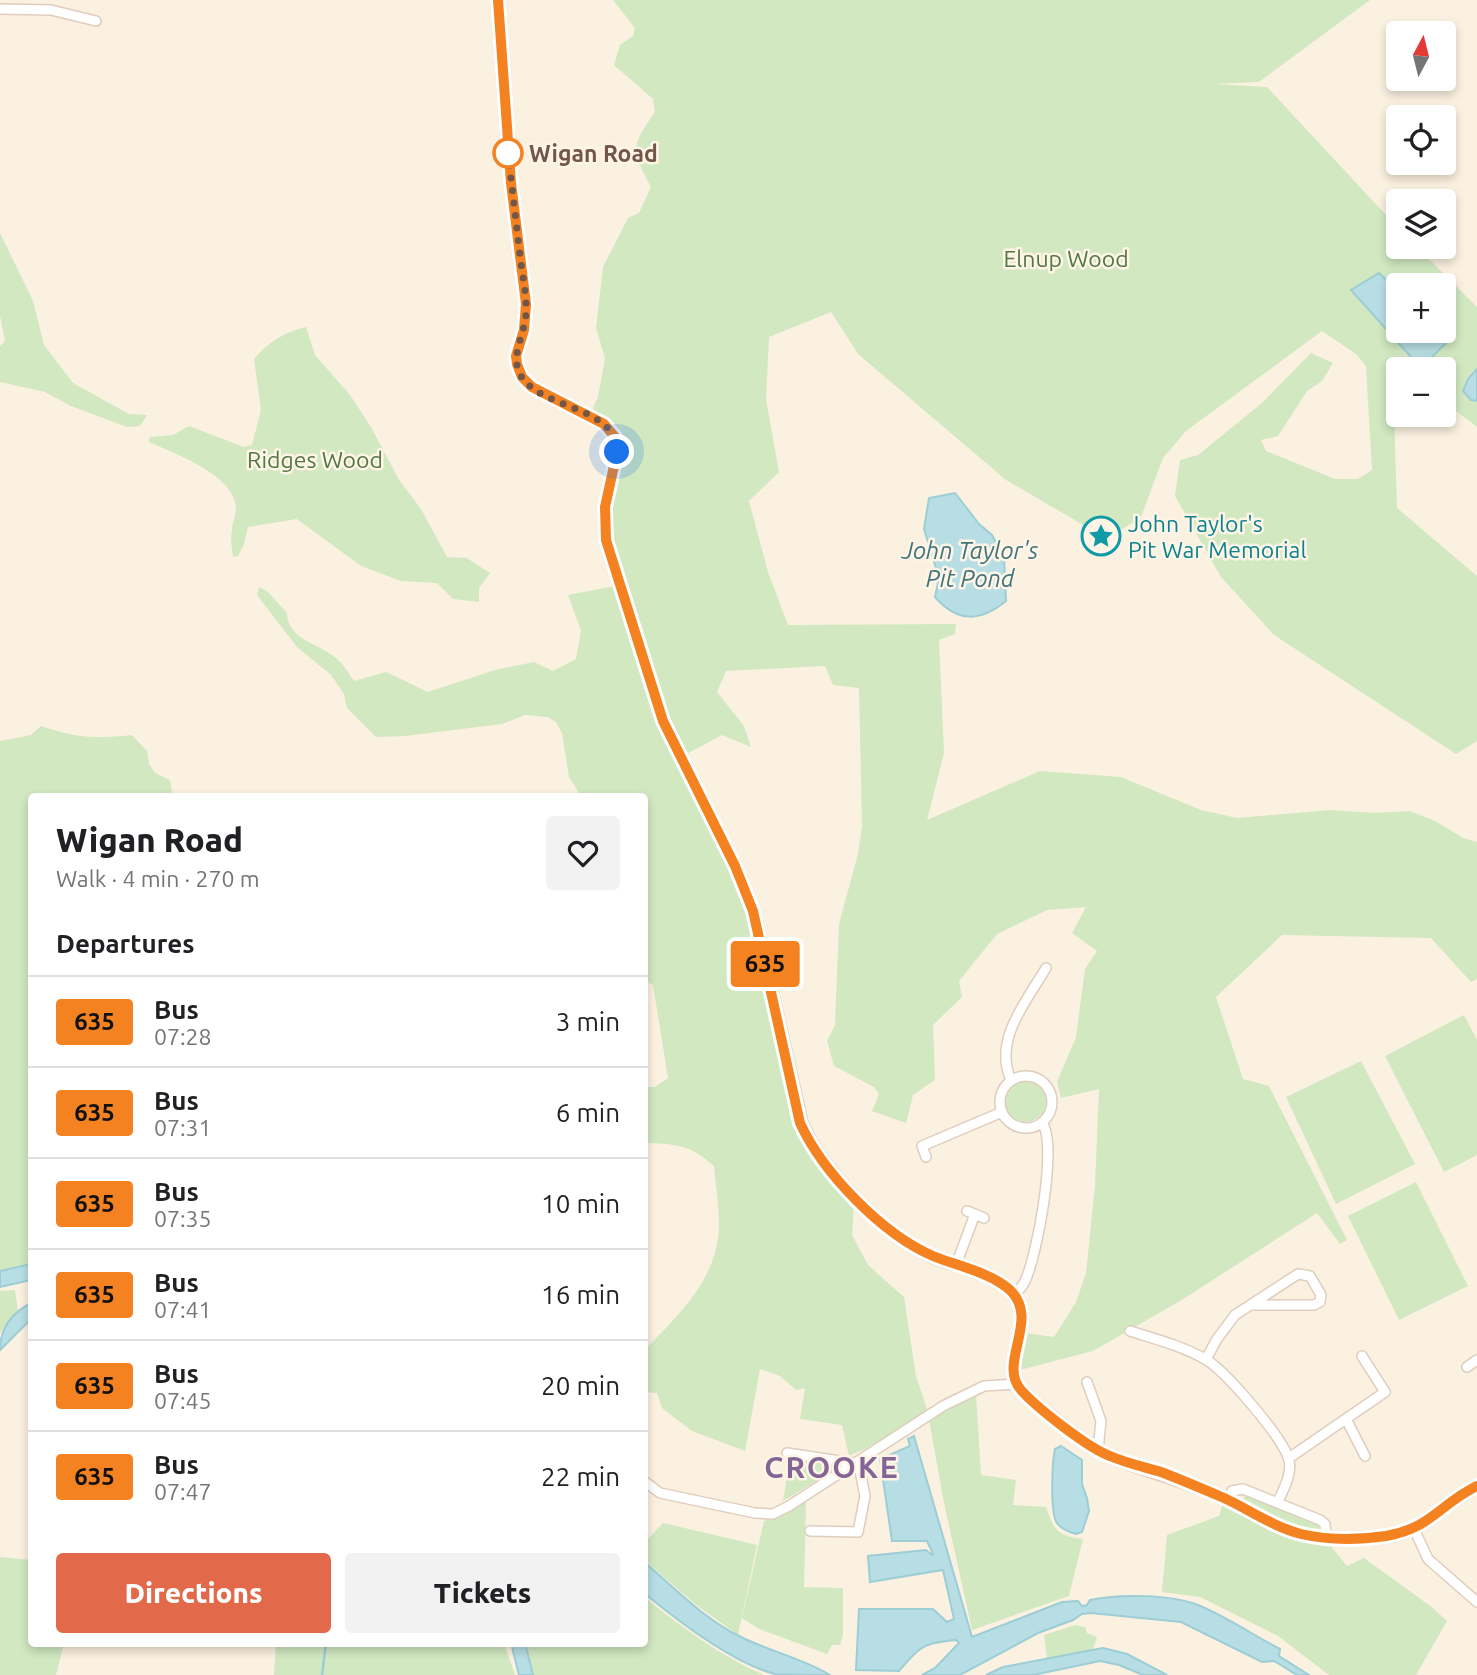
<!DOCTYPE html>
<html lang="en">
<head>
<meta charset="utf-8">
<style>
  body { margin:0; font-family:Ubuntu,sans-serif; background:#f2f2f2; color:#202124; height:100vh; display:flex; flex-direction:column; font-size:26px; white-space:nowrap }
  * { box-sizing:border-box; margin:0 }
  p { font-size:23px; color:#757577 }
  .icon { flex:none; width:38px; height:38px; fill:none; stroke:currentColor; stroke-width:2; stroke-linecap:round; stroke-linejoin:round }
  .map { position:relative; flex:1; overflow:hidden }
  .details { position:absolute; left:28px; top:793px; width:620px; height:854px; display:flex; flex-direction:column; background:#fff; border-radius:7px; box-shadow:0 4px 10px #0003 }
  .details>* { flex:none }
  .badge { padding:0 14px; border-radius:5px; font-size:24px; line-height:46px }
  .needle { width:46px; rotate:7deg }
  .tools { position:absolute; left:1386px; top:21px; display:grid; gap:14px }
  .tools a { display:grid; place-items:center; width:70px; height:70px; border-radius:7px; background:#fff; box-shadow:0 4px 10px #0003; font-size:35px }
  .you { position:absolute; width:35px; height:35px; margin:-18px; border:5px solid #fff; border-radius:50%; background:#1a73e8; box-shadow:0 0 0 10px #1a73e833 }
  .map>.badge { position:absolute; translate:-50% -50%; box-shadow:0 0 0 4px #fff }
  h2 { padding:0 28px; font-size:26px; line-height:63px }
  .round { display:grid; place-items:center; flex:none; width:74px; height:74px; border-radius:7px; background:#f2f2f2 }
  .headline { display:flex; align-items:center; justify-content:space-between; height:119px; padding:0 28px }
  h1 { font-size:33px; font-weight:800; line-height:52px }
  .button { display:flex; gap:14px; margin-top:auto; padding:14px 28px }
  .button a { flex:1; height:80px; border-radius:7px; background:#e26949; color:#fff; font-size:28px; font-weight:800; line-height:80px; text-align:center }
  .button a+a { background:#f2f2f2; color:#202124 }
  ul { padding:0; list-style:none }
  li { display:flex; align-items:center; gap:21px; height:91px; padding:0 28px; border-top:2px solid #e0e0e0 }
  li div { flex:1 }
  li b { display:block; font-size:26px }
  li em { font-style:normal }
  li .badge { min-width:77px; font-weight:700; text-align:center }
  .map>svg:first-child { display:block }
</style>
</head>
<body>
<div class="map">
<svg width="1477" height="1675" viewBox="0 0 1477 1675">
  <rect width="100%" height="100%" fill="#fbf1e1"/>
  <path fill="#d1e8c1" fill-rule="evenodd" d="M 613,0 L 1370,0 L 1259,82 L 1214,84 L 1267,87 L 1398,228 L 1398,247 L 1417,247 L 1477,307 L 1477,369 L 1468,379 L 1471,399 L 1477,401 L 1477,427 L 1444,402 L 1444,369 L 1398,369 L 1398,376 L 1393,384 L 1397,508 L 1477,576 L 1477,741 L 1456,754 L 1274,635 L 1221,577 L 1175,496 L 1180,460 L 1198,455 L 1262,403 L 1311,353 L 1333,363 L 1322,381 L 1307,391 L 1278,436 L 1261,440 L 1266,451 L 1335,479 L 1358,479 L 1372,470 L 1366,366 L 1356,354 L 1322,331 L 1186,431 L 1163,458 L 1141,517 L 1119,531 L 1090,529 L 1006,480 L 858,354 L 831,312 L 769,337 L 766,400 L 779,472 L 749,501 L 768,572 L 788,625 L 956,624 L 955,634 L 939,640 L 944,753 L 927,820 L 1040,771 L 1121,777 L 1201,810 L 1237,818 L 1330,810 L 1374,813 L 1410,811 L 1435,821 L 1463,838 L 1477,842 L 1477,979 L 1471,982 L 1431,938 L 1282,935 L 1216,997 L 1243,1079 L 1269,1086 L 1347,1240 L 1340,1244 L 1317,1213 L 1180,1301 L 1093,1351 L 1020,1370 L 1026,1333 L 1054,1337 L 1076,1302 L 1086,1273 L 1095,1186 L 1099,1089 L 1061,1098 L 1057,1082 L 1076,1037 L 1085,969 L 1097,951 L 1072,933 L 1086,907 L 1047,910 L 997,934 L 959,981 L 962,997 L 933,1025 L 935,1080 L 913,1095 L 906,1123 L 872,1111 L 879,1094 L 874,1087 L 834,1066 L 827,1041 L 835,1025 L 839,924 L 858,854 L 862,826 L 859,688 L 833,685 L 825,666 L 726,671 L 717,692 L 744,726 L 751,747 L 722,735 L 679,758 L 743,890 L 802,1135 L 854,1202 L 852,1235 L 868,1265 L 904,1297 L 916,1376 L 928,1412 L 865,1449 L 849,1456 L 842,1425 L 800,1419 L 805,1388 L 796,1390 L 780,1376 L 760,1369 L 745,1451 L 692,1431 L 662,1408 L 657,1393 L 644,1392 L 644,1351 C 675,1318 712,1285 718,1238 C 721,1215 716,1189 714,1166 C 689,1144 676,1144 644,1143 L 644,1087 L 655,1087 L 668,1078 L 653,985 L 644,981 L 644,796 L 581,796 L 569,777 L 562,733 L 556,722 L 548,717 L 525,715 L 502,724 L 405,736 L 376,737 L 347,708 L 344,694 L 331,675 L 297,647 L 257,595 L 259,587 L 267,591 L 287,613 C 287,640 321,644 337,659 C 344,665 349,674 354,681 L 386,672 L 428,692 L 495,670 L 534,662 L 553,671 L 576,659 L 581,631 L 568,595 L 626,584 C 618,562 606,539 606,515 C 607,469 651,441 592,410 L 598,397 L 605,358 L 596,328 L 603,267 L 628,218 L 639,213 L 651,187 C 631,149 630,148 655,112 L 653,99 L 614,65 L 620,45 L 633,36 L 635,28 ZM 1379,273 L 1398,292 L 1398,285 L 1444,285 L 1444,331 L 1438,331 L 1448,341 L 1421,367 L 1351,290 Z
    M 0,233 L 33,301 L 44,345 L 73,383 L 129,414 L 147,415 L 140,426 L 127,427 L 71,406 L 45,392 L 0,382 L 0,346 L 5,341 L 0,316 Z
    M 306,327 L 315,355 L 350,395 L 371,427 L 399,480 L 421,509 L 447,557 L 467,558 L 490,573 L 479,588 L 479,602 L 453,599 L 437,583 L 401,581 L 361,566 L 297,519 L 248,527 L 244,544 L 238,556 L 233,557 C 232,548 230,539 232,530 C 232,523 236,516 236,509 C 236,475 175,454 149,442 L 150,437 L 173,435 L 189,426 L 244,447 L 252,445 L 261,410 L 254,359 C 268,342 285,332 306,327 Z
    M 41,726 C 76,738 95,739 132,735 L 147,751 L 149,764 L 155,773 L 170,780 L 173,796 L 32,796 L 31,1264 L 0,1271 L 0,741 L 31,735 Z
    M 1464,1015 L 1477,1040 L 1477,1155 L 1444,1172 L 1385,1056 Z
    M 1361,1061 L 1415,1164 L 1336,1204 L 1286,1097 Z
    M1003 1100a22 22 0 1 1 44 0a22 22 0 1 1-44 0Z
    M 1416,1182 L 1468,1286 L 1399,1320 L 1348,1216 Z
    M 15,1290 L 18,1311 L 0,1333 L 0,1291 Z
    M 976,1395 L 981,1475 L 1016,1480 L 1013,1505 L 1046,1507 C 1054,1530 1057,1536 1083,1539 L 1069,1596 L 972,1630 L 944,1503 L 929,1420 Z
    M 790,1457 L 843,1465 L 783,1501 Z
    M 1246,1495 L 1319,1524 L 1321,1529 C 1293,1529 1266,1511 1242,1499 Z
    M 806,1502 L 804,1587 L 843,1588 L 843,1635 L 840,1645 L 832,1645 L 827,1654 L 759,1629 L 742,1618 L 764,1521 L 781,1515 Z
    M 1223,1503 C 1256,1519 1291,1543 1328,1543 L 1347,1566 L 1364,1558 L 1433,1608 L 1447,1621 L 1416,1675 L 1329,1675 L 1278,1636 L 1200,1597 L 1162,1592 L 1167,1535 L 1219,1516 Z
    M 663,1523 L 757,1545 L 738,1635 L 695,1604 L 644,1560 L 644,1543 Z
    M 0,1557 L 31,1560 L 32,1643 L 64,1643 L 56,1675 L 0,1675 Z
    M 644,1597 C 682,1627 720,1656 764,1675 L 533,1675 L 525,1643 L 644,1643 Z
    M 1075,1625 L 1085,1627 L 1087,1633 L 1097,1637 L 1093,1650 L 1047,1659 L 1044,1635 Z
    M 276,1643 L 504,1643 L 515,1675 L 274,1675 Z"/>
  <path fill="#b7dee4" stroke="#9dcdd5" stroke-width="2" d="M 1379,273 L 1398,292 L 1398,331 L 1438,331 L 1448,341 L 1421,368 L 1351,290 Z
    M 1477,369 L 1477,401 L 1471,400 L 1463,391 L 1468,379 Z
    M 955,493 L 979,524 L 992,535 L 1004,558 L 1006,601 C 980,622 958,623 935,597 L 939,578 L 924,529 L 929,498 Z
    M 31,1264 L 31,1280 L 0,1287 L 0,1271 Z
    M 31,1303 L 31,1319 L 0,1350 C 0,1328 12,1313 31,1303 Z
    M 914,1436 L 972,1637 L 1062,1602 L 1078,1601 L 1082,1606 L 1087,1605 L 1090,1600 C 1119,1594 1170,1594 1198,1605 C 1227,1617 1253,1635 1280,1649 L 1279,1656 L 1309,1675 L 1297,1675 L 1274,1661 L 1262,1662 L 1181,1622 L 1091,1613 L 1082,1614 L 1073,1620 L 1038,1633 L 960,1675 L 922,1675 L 935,1668 L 959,1643 L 956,1640 C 922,1643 921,1646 899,1671 L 856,1670 L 859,1609 L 933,1609 L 947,1622 L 954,1619 L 943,1570 L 870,1582 L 868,1556 L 926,1550 L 932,1555 L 933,1554 L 927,1541 L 892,1541 L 880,1459 L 910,1446 L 908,1439 Z
    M 1061,1446 L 1082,1460 L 1082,1484 L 1087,1498 L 1089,1511 L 1082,1532 L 1076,1534 C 1069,1532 1061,1529 1057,1523 C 1050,1513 1052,1462 1055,1449 Z
    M 644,1562 C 674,1587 704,1619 739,1636 C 768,1651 802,1658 830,1675 C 813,1675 791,1675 775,1674 C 732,1663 678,1621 644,1593 Z
    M 511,1643 L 525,1643 L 533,1675 L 519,1675 Z
    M 1103,1648 L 1127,1654 L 1167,1675 L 1143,1675 L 1119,1665 L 1100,1661 L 1033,1675 L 986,1675 L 1003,1667 Z"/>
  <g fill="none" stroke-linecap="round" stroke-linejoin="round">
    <path stroke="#9dcdd5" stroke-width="2.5" d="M 322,1675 L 326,1643"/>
    <defs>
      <path id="street" d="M 0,9 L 51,10 L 96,21
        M1000 1102a26 26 0 1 1 52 0a26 26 0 1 1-52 0Z
        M 1011,1080 C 993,1040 1026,1002 1046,968
        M 926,1157 L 922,1146 L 1002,1112
        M 967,1211 L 984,1218
        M 956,1265 L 975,1214
        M 1014,1295 C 1018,1291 1022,1287 1024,1283 C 1037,1259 1058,1143 1042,1123
        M 1130,1331 C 1155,1339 1182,1346 1205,1359 C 1226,1371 1280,1435 1288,1457 C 1294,1471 1283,1491 1277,1503
        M 1206,1359 L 1217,1339 L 1235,1315 L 1298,1274 L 1310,1276 L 1321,1295 L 1320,1302 L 1314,1305 L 1251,1305
        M 1467,1367 L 1477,1360
        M 1087,1382 L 1101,1421 L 1098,1450
        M 1346,1419 L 1365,1456
        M 787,1453 L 853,1463
        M 1289,1458 L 1385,1392 L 1362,1356
        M 644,1481 L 660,1493 L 755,1513 L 773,1514 L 789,1506 L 943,1406 L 984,1386 L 1017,1384
        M 1228,1500 L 1232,1491 L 1243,1489 L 1320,1520 L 1325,1524 L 1326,1537
        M 1414,1529 L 1428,1559 L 1477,1602
        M 810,1531 L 858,1532 L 865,1496 L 858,1461"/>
      <path id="secondary" d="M 498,0 L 511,183 L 526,304 L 524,330 L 516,356 L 517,364 L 522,377 L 532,387 L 604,424 L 615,437 L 617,452 L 605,507 L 606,540 L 663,721 L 735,866 L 753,911 L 801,1123 C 822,1172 883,1234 932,1256 C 956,1266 990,1272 1010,1290 C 1041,1320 997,1363 1021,1390 C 1036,1407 1089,1448 1110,1456 C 1145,1470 1181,1479 1215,1494 C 1243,1506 1271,1527 1301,1534 C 1327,1540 1359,1540 1386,1536 C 1432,1528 1440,1504 1477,1486"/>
    </defs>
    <use href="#street" stroke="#dfcdbe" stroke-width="12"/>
    <use href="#secondary" stroke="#e4cebc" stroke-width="16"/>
    <use href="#street" stroke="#fff" stroke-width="9"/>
    <use href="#secondary" stroke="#fff" stroke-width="12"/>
  </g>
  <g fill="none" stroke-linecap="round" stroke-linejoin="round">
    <defs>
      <path id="line" d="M 498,0 L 511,183 L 526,304 L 524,330 L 516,356 L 517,364 L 522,377 L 532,387 L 604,424 L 615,437 L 617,452 L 605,507 L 606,540 L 663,721 L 735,866 L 753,911 L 800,1123 C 823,1173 882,1234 933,1256 C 957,1266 990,1272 1010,1290 C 1041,1320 997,1363 1021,1390 C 1037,1408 1088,1448 1110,1456 C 1126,1463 1144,1467 1161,1472 C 1182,1480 1203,1489 1224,1498 C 1250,1510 1274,1527 1301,1534 C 1327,1540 1359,1540 1386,1536 C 1432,1528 1441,1503 1477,1486"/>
    </defs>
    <use href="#line" stroke="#fff" stroke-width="16"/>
    <use href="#line" stroke="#f58220" stroke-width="10"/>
    <path stroke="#725749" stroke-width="7" stroke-dasharray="0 12.6" d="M 508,153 C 512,187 516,221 520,255 C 522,274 527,294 526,314 C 525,334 509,356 521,376 C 542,410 616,405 617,452"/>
  </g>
  <defs>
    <symbol id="sight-ring" viewBox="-11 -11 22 22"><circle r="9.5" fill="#fff5e7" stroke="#0f9aa8" stroke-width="1.5"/><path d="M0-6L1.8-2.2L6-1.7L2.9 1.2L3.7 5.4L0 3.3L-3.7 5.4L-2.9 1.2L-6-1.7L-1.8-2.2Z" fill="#0f9aa8"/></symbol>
  </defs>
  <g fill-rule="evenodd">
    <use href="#sight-ring" x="1079" y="514" width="44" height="44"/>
  </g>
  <circle fill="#fff" stroke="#f58220" stroke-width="3.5" cx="508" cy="153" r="14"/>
  <g text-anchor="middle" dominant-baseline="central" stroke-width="5" stroke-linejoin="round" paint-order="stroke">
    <g font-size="23" font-weight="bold" fill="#725749" stroke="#fff5e7" text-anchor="start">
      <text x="529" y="153">Wigan Road</text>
    </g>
    <g font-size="23" fill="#527842" stroke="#fff5e7">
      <text x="1066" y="258">Elnup Wood</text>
      <text x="315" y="459">Ridges Wood</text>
    </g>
    <g font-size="23" fill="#0d838f" stroke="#fff5e7" text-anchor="start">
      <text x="1128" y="523">John Taylor's<tspan x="1128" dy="26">Pit War Memorial</tspan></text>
    </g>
    <g font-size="24" font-style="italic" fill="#41757e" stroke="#fff5e7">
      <text x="970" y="550">John Taylor's<tspan x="970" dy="28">Pit Pond</tspan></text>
    </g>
    <g font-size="30" font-weight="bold" letter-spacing="2" fill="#846595" stroke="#fff5e7">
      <text x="832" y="1467">CROOKE</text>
    </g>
  </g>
</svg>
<div class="tools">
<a><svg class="needle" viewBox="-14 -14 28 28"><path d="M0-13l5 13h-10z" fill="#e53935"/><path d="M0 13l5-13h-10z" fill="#757577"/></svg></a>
<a><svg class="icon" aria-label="locate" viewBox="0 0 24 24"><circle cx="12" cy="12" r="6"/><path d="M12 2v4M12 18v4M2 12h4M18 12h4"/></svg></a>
<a><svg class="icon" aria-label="layers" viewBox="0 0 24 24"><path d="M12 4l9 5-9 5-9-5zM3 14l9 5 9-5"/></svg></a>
<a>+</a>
<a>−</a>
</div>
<div class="you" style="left:617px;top:452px"></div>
<b class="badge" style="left:765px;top:964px;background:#f58220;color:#111">635</b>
<section class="details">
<div class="headline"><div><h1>Wigan Road</h1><p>Walk · 4 min · 270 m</p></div><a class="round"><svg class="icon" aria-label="heart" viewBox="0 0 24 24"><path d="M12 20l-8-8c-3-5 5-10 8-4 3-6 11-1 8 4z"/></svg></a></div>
<h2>Departures</h2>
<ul>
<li><span class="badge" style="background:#f58220;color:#111">635</span><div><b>Bus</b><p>07:28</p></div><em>3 min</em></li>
<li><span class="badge" style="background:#f58220;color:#111">635</span><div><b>Bus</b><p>07:31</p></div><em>6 min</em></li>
<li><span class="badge" style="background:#f58220;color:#111">635</span><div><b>Bus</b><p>07:35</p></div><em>10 min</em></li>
<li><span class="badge" style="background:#f58220;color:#111">635</span><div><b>Bus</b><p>07:41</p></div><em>16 min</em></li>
<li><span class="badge" style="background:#f58220;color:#111">635</span><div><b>Bus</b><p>07:45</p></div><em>20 min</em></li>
<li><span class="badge" style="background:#f58220;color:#111">635</span><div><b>Bus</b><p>07:47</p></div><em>22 min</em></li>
</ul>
<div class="button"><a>Directions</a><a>Tickets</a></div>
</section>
</div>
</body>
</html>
